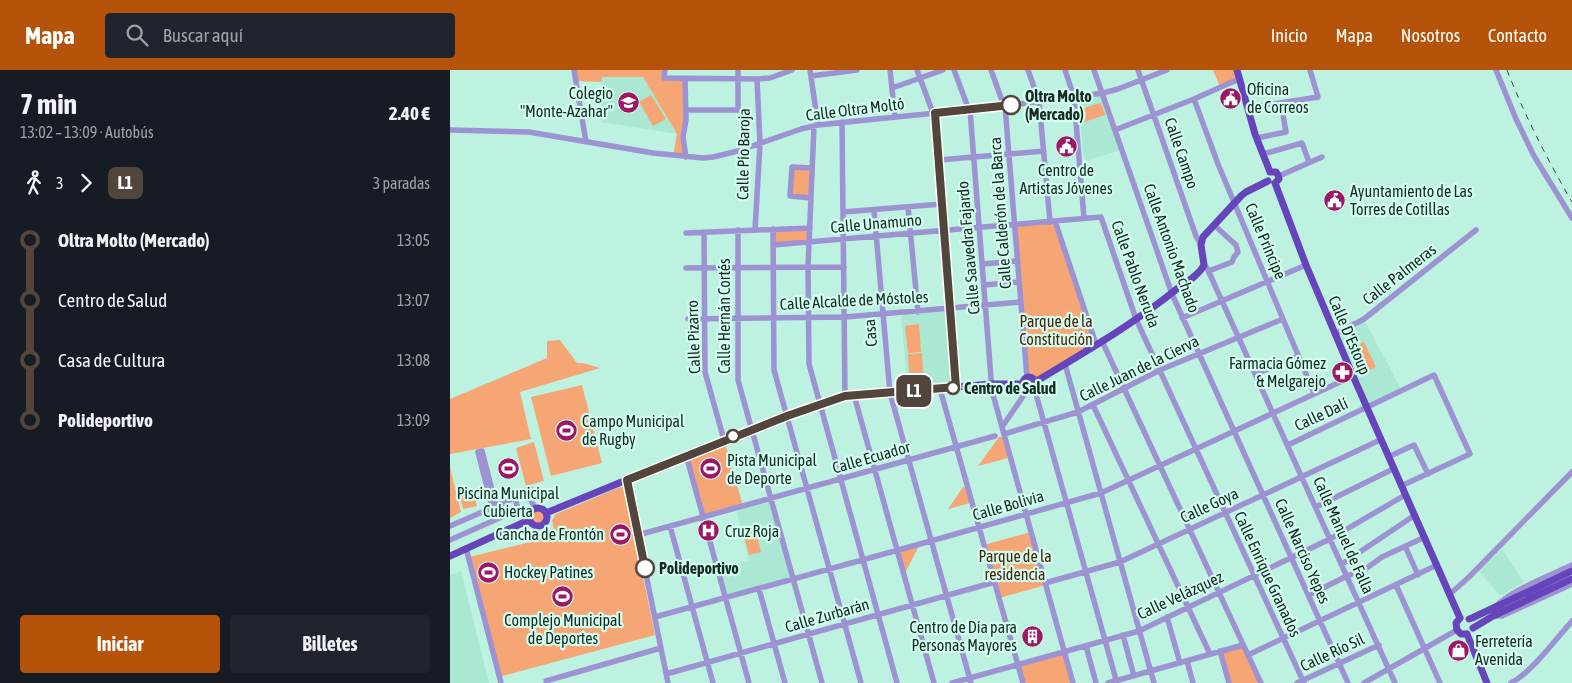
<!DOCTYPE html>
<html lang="es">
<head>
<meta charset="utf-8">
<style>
  body { margin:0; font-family:"Asap Condensed",sans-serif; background:#20242c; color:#f1f3f6; height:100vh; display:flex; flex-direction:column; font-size:19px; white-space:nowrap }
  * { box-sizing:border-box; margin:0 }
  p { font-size:16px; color:#9ea1a6 }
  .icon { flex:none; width:28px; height:28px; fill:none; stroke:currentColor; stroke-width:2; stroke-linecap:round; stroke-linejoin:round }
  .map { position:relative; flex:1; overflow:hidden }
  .sheet { display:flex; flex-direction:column; background:#171b24; width:450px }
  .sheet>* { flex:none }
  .badge { padding:0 10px; border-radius:8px; font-size:18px; line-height:32px }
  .map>.badge { position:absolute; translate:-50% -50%; box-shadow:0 0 0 2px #fff }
  .legs { display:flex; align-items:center; gap:8px; height:55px; padding:0 20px; font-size:16px }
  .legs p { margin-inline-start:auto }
  .summary { display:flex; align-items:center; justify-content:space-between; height:85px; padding:0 20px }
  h1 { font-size:28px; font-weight:700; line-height:38px }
  .primary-button { display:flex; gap:10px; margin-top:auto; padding:10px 20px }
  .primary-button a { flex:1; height:58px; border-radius:5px; background:#b45309; color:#fff; font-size:20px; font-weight:700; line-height:58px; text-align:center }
  .primary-button a+a { background:#20242c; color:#f1f3f6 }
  ul { padding:0 20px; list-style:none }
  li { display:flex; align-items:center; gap:18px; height:60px; font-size:19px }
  li i { display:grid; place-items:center; width:8px; height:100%; margin:0 6px; background:currentColor }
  li i::after { content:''; width:12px; height:12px; margin:-6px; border:4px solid; border-radius:50%; background:#171b24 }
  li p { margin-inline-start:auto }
  li:first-child i { background:linear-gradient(#0000 50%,currentColor 0) }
  li:last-child i { background:linear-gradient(currentColor 50%,#0000 0) }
  header { display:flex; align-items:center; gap:30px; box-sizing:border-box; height:70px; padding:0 25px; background:#b45309; color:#fff }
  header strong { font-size:24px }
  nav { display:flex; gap:28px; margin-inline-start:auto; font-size:18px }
  .search { width:350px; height:45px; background:#20242c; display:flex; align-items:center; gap:12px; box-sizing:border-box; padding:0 18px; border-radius:5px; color:#9ea1a6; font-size:19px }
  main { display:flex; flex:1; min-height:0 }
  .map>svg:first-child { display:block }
</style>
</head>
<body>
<header>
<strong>Mapa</strong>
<div class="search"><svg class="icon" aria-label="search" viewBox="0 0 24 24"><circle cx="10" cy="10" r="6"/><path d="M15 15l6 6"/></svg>Buscar aquí</div>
<nav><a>Inicio</a><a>Mapa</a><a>Nosotros</a><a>Contacto</a></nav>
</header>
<main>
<section class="sheet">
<div class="summary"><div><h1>7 min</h1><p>13:02 – 13:09 · Autobús</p></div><b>2.40 €</b></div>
<div class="legs"><svg class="icon" aria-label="walk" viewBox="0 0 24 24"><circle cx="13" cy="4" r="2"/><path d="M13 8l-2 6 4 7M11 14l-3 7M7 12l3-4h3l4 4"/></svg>3<svg class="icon" aria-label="forward" viewBox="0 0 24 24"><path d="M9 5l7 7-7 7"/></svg><b class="badge" style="background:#52453c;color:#fff">L1</b><p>3 paradas</p></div>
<ul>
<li><i style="color:#52453c"></i><b>Oltra Molto (Mercado)</b><p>13:05</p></li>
<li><i style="color:#52453c"></i><span>Centro de Salud</span><p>13:07</p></li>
<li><i style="color:#52453c"></i><span>Casa de Cultura</span><p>13:08</p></li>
<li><i style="color:#52453c"></i><b>Polideportivo</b><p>13:09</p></li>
</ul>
<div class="primary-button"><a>Iniciar</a><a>Billetes</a></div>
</section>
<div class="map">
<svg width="1122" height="613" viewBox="0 0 1122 613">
  <rect width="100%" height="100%" fill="#bdf2e0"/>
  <path fill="#aae8d3" d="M 151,7 L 193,7 L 227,64 L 151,52 Z
    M 651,26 L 670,80 L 636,91 L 633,83 L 629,30 Z
    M 501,238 L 506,317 L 458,322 L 451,243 Z
    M 914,249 L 952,321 L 916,338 L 885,264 Z
    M 321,428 L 343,510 L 278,528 L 270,499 L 299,491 L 286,438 Z
    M 1052,479 L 1074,512 L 1050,526 L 1029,501 Z
    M 11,501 L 39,613 L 0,613 L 0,505 Z"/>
  <path fill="#f6a575" d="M 124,0 L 215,0 L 215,8 L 235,9 L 233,64 L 236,87 L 223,86 L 227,64 L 193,7 L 152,7 L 151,12 L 126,11 Z
    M 763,0 L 787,0 L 789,9 L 770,17 Z
    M 201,25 L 216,49 L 203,56 L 189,32 Z
    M 651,33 L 655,45 L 634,52 L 630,39 Z
    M 342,97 L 362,98 L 361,128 L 341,126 Z
    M 605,151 L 646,274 L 584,311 L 577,312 L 565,155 Z
    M 360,158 L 359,172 L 323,175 L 323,159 Z
    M 469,254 L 471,282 L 458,283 L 455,256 Z
    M 110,270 L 127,293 L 133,293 L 150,298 L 70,322 L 81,369 L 0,384 L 0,329 L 97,288 L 97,271 Z
    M 914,272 L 926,297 L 914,303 L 902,278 Z
    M 472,283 L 474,314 L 460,315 L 458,284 Z
    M 132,315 L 152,393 L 101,406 L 81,327 Z
    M 549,367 L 552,367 L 558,388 L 528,396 Z
    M 274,370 L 293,436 L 253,447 L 236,385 Z
    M 84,372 L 94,411 L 76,416 L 66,378 Z
    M 0,397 L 11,442 L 0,448 Z
    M 170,417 L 175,419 L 205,565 L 49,607 L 19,487 L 105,466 L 102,450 L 106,444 Z
    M 513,417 L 516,418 L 520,433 L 498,439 Z
    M 23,419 L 27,436 L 13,439 L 9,422 Z
    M80 447a8 8 0 1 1 16 0a8 8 0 1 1-16 0Z
    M 305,457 L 311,482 L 299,485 L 292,460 Z
    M 581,462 L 596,515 L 549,528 L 534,475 Z
    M 470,474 L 454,505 L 447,480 Z
    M 793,575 L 811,613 L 779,613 L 770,581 Z
    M 614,581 L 623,613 L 573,613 L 568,594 Z"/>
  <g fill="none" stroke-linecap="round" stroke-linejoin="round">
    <path stroke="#9d92d2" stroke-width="5.5" d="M 124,0 L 136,72
      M 215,0 L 214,8 L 307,9 L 320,8 L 342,0
      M 360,0 L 368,55
      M 440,0 L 445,47
      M 467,0 L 483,43
      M 504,0 L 519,40
      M 541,0 L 554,36
      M 578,0 L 589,31 L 600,152
      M 615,0 L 624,27 L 634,148
      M 644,0 L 722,224 L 898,613
      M 688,0 L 746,166 L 751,175
      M 1046,0 L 1066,49 L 1084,86 L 1122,148
      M 361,6 L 407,0
      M 235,9 L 236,50 L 233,67 L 236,87
      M 442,18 L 493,0
      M 744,29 L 768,94 L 864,323
      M 555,36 L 577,308
      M 798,38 L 868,27 L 860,0
      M 236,40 L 288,40 L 288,0
      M 520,40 L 542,321 L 623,613
      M 485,43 L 506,317
      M 392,52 L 395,326
      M 364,56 L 358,197 L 359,294 L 447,613
      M 0,60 L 79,62 L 203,83 L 253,88 L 263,87 L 288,81 L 351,59 L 368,55 L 554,36 L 653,23 L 668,19 L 717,0
      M 665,60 L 744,29 L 789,9
      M 807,68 L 836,62 L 831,33
      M 813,84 L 852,73 L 859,92
      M 489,90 L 594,81
      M 829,106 L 872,87
      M 361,128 L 340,126 L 342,97 L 362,98
      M 458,137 L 468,242
      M 424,140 L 440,323 L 521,613
      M 393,142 L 492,134
      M 605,151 L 646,274
      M 323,159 L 324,300 L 411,613
      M 288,160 L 288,310 L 372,613
      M 305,160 L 310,74 L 307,9
      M 254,162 L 255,302 L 274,370
      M 236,163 L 360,158
      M 323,175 L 651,147 L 686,249 L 854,613
      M 533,194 L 567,191
      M 754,195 L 757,198 L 772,231 L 945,613
      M 236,198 L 394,197
      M 759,201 L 782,192 L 784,187 L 788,182 L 786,175 L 764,155
      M 534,215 L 569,212
      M 732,248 L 856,195
      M 238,249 L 395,247 L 570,232
      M 885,264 L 914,249 L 1026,160
      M 652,271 L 811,613
      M 615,294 L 704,613
      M 806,304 L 848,286
      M 584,317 L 667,613
      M 490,319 L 573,613
      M 404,325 L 484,613
      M 643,335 L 760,584
      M 552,357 L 578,319
      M 554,364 L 628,342 L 710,300 L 833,249
      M 838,375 L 984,305 L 1020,384 L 951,416
      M 236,385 L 299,613
      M 938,387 L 964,375 L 978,404
      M 177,410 L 218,613
      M74 424a5 5 0 1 1 10 0a5 5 0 1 1-10 0Z
      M 80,429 L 85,438
      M 42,437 L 28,382 L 32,381 L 46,436
      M 866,437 L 943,399
      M 0,456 L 60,430 L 74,425
      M 220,456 L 263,613
      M 188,465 L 545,366
      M 0,470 L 65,441 L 67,435 L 65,429
      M 955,476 L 968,505
      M 16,478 L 51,613
      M 892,494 L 965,445
      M 595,513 L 670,492 L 930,370
      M 946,515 L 990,613
      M 309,519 L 335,613
      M 1000,524 L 1019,507 L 1122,402
      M 859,525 L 897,506 L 914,500 L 932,487 L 975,467
      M 1047,535 C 1068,517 1097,507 1122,495
      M 1045,546 L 1052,546 L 1122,514
      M 205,547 L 470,474 L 651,423 L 903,306
      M 717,547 L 730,593
      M 673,565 L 684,606
      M 636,576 L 646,613
      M 770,581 L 779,613
      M 798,585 L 987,495
      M 737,591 L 743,613
      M 216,604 L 545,512
      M 96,611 L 211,578
      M 502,613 L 689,561 L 880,469 L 955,425
      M 658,613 L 793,575
      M 847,613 L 929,575
      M 914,613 L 1007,560
      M 1061,613 C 1082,602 1106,569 1122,551"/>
    <path stroke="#64b" stroke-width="7" d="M 787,0 L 805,64 L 820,102
      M 820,102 L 826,102 L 828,105 L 829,109 L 825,113
      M 825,113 L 856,195 L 903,306 L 1010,548
      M573 313a6 6 0 1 1 12 0a6 6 0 1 1-12 0Z
      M 585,312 C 633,283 684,254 728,218 C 737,212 749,205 754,195 L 751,175 L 753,167 L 791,126 L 796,122 L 818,111
      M79 447a9 9 0 1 1 18 0a9 9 0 1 1-18 0Z
      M 96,443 L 274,370 L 337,345 L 395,326 L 542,314 L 573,314
      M 0,486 L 79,450
      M 1010,548 L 1006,553 L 1007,560 L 1011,564 L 1017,564
      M 1019,549 L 1022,548 L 1122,501
      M 1023,558 L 1043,546 L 1122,509
      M 1017,564 L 1037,613"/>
    <path stroke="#334d44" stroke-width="1" stroke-dasharray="6 6" stroke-linecap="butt" d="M 1057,0 C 1075,46 1097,89 1122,132"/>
  </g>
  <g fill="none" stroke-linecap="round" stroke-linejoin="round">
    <defs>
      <path id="line-1" d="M 195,498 L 177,410 L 337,346 L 395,326 L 506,317 L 485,43 L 561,35"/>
    </defs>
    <use href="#line-1" stroke="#fff" stroke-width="11"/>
    <use href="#line-1" stroke="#52453c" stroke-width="8"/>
  </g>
  <defs>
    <symbol id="civic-disc" viewBox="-11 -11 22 22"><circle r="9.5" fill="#9e1766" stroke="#d3fdee"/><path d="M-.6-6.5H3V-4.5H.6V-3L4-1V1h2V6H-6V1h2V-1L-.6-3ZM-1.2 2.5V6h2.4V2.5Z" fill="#fff"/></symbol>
    <symbol id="school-disc" viewBox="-11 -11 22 22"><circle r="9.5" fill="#9e1766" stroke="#d3fdee"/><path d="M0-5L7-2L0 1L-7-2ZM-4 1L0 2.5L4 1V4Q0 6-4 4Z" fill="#fff"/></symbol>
    <symbol id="pharmacy-disc" viewBox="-11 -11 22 22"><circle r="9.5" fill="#9e1766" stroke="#d3fdee"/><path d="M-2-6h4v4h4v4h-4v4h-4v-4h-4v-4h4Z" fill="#fff"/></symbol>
    <symbol id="stadium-disc" viewBox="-11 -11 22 22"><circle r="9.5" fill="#9e1766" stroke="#d3fdee"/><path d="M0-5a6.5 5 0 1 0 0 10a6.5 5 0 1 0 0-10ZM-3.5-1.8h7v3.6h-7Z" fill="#fff"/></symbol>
    <symbol id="hospital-disc" viewBox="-11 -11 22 22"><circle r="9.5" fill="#9e1766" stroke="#d3fdee"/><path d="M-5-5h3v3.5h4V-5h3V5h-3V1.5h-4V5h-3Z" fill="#fff"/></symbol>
    <symbol id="building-disc" viewBox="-11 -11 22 22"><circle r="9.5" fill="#9e1766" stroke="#d3fdee"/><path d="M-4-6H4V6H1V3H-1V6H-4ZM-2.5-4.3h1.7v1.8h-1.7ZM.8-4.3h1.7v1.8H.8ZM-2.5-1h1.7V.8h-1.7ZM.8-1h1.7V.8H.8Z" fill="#fff"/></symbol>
    <symbol id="shop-disc" viewBox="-11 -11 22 22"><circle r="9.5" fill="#9e1766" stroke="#d3fdee"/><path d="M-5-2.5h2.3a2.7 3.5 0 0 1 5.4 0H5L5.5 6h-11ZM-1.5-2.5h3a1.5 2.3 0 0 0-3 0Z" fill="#fff"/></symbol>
  </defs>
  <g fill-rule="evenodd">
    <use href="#civic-disc" x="768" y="16" width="25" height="25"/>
    <use href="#school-disc" x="166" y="20" width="25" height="25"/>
    <use href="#civic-disc" x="604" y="64" width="25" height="25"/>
    <use href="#civic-disc" x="872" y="118" width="25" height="25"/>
    <use href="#pharmacy-disc" x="880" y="290" width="25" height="25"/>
    <use href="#stadium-disc" x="104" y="348" width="25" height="25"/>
    <use href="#stadium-disc" x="46" y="386" width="25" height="25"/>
    <use href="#stadium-disc" x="248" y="386" width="25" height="25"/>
    <use href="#hospital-disc" x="246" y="448" width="25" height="25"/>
    <use href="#stadium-disc" x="158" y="452" width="25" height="25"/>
    <use href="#stadium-disc" x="26" y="490" width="25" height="25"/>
    <use href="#stadium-disc" x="100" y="514" width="25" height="25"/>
    <use href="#building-disc" x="570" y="554" width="25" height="25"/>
    <use href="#shop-disc" x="996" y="568" width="25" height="25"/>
  </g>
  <g fill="#fff" stroke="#52453c" stroke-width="2.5">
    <circle cx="561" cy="35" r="9"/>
    <circle cx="503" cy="318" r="6"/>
    <circle cx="283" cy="366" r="6"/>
    <circle cx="195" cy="498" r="9"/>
  </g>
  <g text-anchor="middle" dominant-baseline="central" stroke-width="4.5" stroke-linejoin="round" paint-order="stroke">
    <g font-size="16" fill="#152a23" stroke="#d3fdee" text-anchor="start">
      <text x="797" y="19">Oficina<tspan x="797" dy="18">de Correos</tspan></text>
      <text x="163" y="23" text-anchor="end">Colegio<tspan x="163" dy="18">"Monte-Azahar"</tspan></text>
      <text x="616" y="100" text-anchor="middle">Centro de<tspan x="616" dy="18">Artistas Jóvenes</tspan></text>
      <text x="900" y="121">Ayuntamiento de Las<tspan x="900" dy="18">Torres de Cotillas</tspan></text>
      <text x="876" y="293" text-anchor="end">Farmacia Gómez<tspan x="876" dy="18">&amp; Melgarejo</tspan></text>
      <text x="132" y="351">Campo Municipal<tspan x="132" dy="18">de Rugby</tspan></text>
      <text x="277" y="390">Pista Municipal<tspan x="277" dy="18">de Deporte</tspan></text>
      <text x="58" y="423" text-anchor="middle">Piscina Municipal<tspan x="58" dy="18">Cubierta</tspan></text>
      <text x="275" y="461">Cruz Roja</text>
      <text x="154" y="464" text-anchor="end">Cancha de Frontón</text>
      <text x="54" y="502">Hockey Patines</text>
      <text x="113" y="550" text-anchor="middle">Complejo Municipal<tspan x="113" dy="18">de Deportes</tspan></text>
      <text x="567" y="557" text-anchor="end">Centro de Día para<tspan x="567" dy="18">Personas Mayores</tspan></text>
      <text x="1025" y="571">Ferretería<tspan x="1025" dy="18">Avenida</tspan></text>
    </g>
    <g font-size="16" font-weight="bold" fill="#152a23" stroke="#d3fdee" text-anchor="start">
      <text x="575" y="26">Oltra Molto<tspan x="575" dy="18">(Mercado)</tspan></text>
      <text x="514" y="318">Centro de Salud</text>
      <text x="209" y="498">Polideportivo</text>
    </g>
    <g font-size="16" fill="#152a23" stroke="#d3fdee">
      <text transform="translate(405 39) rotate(-7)">Calle Oltra Moltó</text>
      <text transform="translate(732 83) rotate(71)">Calle Campo</text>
      <text transform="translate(293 84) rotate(-89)">Calle Pío Baroja</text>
      <text transform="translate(550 143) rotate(-94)">Calle Calderón de la Barca</text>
      <text transform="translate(426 153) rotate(-5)">Calle Unamuno</text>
      <text transform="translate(816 171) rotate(67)">Calle Príncipe</text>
      <text transform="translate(518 178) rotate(-95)">Calle Saavedra Fajardo</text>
      <text transform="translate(722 178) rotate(70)">Calle Antonio Machado</text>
      <text transform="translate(686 204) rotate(70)">Calle Pablo Neruda</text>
      <text transform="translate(949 204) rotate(-38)">Calle Palmeras</text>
      <text transform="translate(404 230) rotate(-3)">Calle Alcalde de Móstoles</text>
      <text transform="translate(274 246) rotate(-90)">Calle Hernán Cortés</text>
      <text transform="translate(420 263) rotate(-95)">Casa</text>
      <text transform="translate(900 265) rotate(67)">Calle D'Estoup</text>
      <text transform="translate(243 267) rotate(-92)">Calle Pizarro</text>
      <text transform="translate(689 298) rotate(-26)">Calle Juan de la Cierva</text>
      <text transform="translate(871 344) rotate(-25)">Calle Dalí</text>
      <text transform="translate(421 387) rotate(-16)">Calle Ecuador</text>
      <text transform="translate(558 435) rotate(-16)">Calle Bolivia</text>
      <text transform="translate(759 435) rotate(-25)">Calle Goya</text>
      <text transform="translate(894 465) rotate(66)">Calle Manuel de Falla</text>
      <text transform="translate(853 481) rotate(66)">Calle Narciso Yepes</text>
      <text transform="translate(818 504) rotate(65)">Calle Enrique Granados</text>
      <text transform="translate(730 525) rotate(-25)">Calle Velázquez</text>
      <text transform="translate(377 545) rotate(-16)">Calle Zurbarán</text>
      <text transform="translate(882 582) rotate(-25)">Calle Río Sil</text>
    </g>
    <g font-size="16" fill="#4c2408" stroke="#d3fdee">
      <text x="606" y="251">Parque de la<tspan x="606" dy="18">Constitución</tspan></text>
      <text x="565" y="486">Parque de la<tspan x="565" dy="18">residencia</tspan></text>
    </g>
  </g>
</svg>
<b class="badge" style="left:464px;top:321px;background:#52453c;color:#fff">L1</b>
</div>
</main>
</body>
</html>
